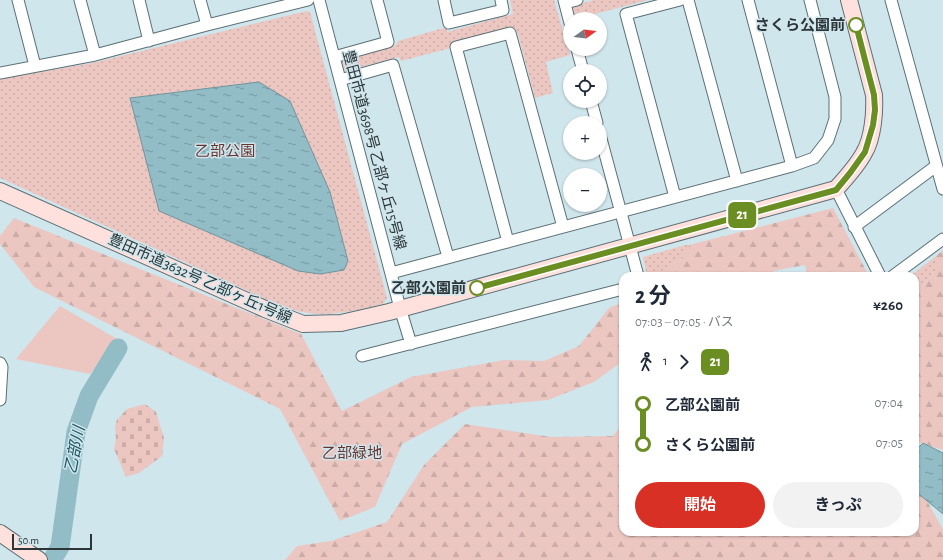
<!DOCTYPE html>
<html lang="ja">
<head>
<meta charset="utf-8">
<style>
  body { margin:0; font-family:"Alegreya Sans","Noto Sans JP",sans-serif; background:#f2f2f3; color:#1f2937; height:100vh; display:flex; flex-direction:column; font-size:15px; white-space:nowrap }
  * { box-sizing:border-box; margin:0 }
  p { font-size:13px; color:#747a83 }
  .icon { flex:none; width:22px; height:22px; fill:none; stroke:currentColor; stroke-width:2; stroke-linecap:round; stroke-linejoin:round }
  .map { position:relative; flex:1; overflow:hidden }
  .details { position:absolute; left:619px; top:272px; width:300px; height:264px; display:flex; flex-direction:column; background:#fff; border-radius:12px; box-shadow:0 1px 3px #0004 }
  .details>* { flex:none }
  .badge { padding:0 8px; border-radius:6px; font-size:14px; line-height:26px }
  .needle { width:26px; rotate:75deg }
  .tools { position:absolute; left:563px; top:12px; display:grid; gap:8px }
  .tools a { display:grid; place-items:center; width:44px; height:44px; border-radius:50%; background:#fff; box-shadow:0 1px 3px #0004; font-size:20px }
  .scale { position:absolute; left:12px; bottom:10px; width:80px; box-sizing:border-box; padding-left:4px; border:2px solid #2c3537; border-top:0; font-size:11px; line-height:14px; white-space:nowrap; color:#2c3537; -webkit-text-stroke:3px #cfe6ec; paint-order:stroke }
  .map>.badge { position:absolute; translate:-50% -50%; box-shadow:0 0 0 2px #fff }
  .legs { display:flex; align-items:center; gap:6px; height:44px; padding:0 16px; font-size:13px }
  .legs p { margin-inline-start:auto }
  .headline { display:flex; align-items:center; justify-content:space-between; height:68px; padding:0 16px }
  h1 { font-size:22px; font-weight:700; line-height:30px }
  .action { display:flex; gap:8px; margin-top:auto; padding:8px 16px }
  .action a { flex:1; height:46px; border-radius:24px; background:#d93025; color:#fff; font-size:16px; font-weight:700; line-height:46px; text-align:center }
  .action a+a { background:#f2f2f3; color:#1f2937 }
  ul { padding:0 16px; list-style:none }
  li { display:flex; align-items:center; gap:14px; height:40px; font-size:15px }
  li i { display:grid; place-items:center; width:6px; height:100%; margin:0 5px; background:currentColor }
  li i::after { content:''; width:10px; height:10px; margin:-5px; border:3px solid; border-radius:50%; background:#fff }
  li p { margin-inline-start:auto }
  li:first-child i { background:linear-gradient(#0000 50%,currentColor 0) }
  li:last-child i { background:linear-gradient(currentColor 50%,#0000 0) }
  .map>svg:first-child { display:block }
</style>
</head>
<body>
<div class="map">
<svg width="943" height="560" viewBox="0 0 943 560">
  <defs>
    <pattern id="forest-firs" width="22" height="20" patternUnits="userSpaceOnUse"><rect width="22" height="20" fill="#ecc7c2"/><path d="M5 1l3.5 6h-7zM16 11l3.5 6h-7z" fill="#cbaca7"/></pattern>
    <pattern id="cemetery-stones" width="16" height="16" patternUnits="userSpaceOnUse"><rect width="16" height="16" fill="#ecc7c2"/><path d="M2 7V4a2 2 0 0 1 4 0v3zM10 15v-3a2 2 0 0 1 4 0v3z" fill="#cbaca7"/></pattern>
    <pattern id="park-dots" width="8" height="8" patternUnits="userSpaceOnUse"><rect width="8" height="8" fill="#ecc7c2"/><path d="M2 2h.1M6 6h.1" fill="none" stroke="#cbaca7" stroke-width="1.8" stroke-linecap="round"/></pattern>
    <pattern id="water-ripples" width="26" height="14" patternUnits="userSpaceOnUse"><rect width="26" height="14" fill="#92bcc6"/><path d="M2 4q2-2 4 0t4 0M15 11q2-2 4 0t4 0" fill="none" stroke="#779aa2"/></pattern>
  </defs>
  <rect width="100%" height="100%" fill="#cfe6ec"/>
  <path fill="#ecc7c2" d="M 60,306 L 117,339 L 90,374 L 16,359 Z"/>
  <path fill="url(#forest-firs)" d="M 833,208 L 869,276 L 807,276 L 805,265 L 778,270 L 762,276 L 654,276 L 684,257 L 689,245 Z
    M 14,218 L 301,334 L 342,411 L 411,377 L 504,360 L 544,361 L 579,346 L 609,308 L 623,302 L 623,361 L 594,382 L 548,400 L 472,407 L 402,444 L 375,507 L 340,521 L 280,409 L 34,287 L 0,244 L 0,236 Z
    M 943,250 L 943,450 L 915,441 L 915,291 L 935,273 L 935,257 Z
    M 623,423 L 623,532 L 915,532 L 915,483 L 927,501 L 943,529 L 943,560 L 285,560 L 297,546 L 331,541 L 387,522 L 424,465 L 465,424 L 551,437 L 613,436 Z"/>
  <path fill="url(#cemetery-stones)" d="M 145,404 L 156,412 L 164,438 L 162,456 L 139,473 L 126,477 L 114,449 L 116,439 L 115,427 L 117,420 L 127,409 Z"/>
  <path fill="url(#park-dots)" d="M 510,0 L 554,0 L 570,55 L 546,62 L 553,93 L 535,98 L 518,34 L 514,29 L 452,43 L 451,48 L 401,61 L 399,57 L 344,71 L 340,61 L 344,58 L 396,45 L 398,41 L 447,27 L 447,32 L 513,14 Z
    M 594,0 L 648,0 L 576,19 L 572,6 Z
    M 307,11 L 310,12 L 387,298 L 383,304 C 355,311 323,319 294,310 C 286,307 277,303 268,300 L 0,178 L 0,79 L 92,63 Z
    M 685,245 L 689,245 L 684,257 L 654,276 L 647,276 L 643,257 Z
    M 935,257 L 935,273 L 915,291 L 915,276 L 910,276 Z"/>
  <path fill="url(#water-ripples)" stroke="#73949b" d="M 259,82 L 290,101 L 330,192 L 348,261 L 344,270 L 320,274 L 298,271 L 159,211 L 130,98 Z
    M 923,443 L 943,453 L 943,514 L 915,491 L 915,451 Z"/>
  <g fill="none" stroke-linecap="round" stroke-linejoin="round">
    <path stroke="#92bcc6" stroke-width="19" d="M 52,560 L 60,547 L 76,432 L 89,396 L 118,348"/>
    <defs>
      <path id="street" d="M 18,0 L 35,66
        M 80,0 L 95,55
        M 139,0 L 149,41
        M 200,0 L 207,25
        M 319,0 L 400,308 L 411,344
        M 444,0 L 449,23 L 503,10 L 501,0
        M 564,0 L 570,23
        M 688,0 L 737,181
        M 748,0 L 792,166
        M 891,0 L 943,189
        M 565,3 L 577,0
        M 577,49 L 583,71
        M 334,57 L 388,42 L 377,0
        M 0,73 L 95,55 L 207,25 L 308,0
        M 340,80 L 393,65 L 448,257
        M 591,101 L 597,123
        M 600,135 L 638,276
        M 836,189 L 880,276
        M 675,197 L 626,14 L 680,0
        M 854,227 L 936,166
        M 508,242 L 456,47 L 510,33 L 563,227
        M 391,273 L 792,166 L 814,158 L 828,140 L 835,119 L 835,97 L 810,0
        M 893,276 L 943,239
        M 362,356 L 623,289
        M 0,363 L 2,367 L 0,400"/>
      <path id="secondary" d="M 0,191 L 265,309 L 303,324 L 341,323 L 389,312 L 836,189 C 846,178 857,166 864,153 C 873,138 875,112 874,95 L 849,0
        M 0,533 L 39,560"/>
    </defs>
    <use href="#street" stroke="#5b7075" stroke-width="13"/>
    <use href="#secondary" stroke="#5b7075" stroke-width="18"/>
    <use href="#street" stroke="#fff" stroke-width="11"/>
    <use href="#secondary" stroke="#fee1dd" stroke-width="16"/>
  </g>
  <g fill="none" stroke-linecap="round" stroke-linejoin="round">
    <defs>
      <path id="line-1" d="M 477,288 L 836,190 L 850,173 L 865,152 L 873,125 L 875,110 L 874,95 L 856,25"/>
    </defs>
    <use href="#line-1" stroke="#fff" stroke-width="9"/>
    <use href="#line-1" stroke="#6b8e23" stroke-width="6"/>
  </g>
  <g fill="#fff" stroke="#6b8e23" stroke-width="2">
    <circle cx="856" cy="25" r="7"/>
    <circle cx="477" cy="288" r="7"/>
  </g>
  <g text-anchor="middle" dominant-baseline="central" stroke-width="3" stroke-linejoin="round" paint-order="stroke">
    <g font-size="15" font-weight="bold" fill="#2c3537" stroke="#cfe6ec" text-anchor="end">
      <text x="845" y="25">さくら公園前</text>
      <text x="466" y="288">乙部公園前</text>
    </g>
    <g font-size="15" fill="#2c3537" stroke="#cfe6ec">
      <text transform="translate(374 150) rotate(75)">豊田市道3698号 乙部ヶ丘15号線</text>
      <text transform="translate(200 279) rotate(24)">豊田市道3632号 乙部ヶ丘1号線</text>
    </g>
    <g font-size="15" fill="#69342f" stroke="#cfe6ec">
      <text x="225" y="151">乙部公園</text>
      <text x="352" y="453">乙部緑地</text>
    </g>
    <g font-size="16" font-style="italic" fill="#1c5561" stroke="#cfe6ec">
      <text transform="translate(75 450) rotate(-79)">乙部川</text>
    </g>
  </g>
</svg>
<div class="tools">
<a><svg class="needle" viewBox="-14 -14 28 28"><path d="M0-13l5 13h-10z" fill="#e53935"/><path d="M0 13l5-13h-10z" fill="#747a83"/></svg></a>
<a><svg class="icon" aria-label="locate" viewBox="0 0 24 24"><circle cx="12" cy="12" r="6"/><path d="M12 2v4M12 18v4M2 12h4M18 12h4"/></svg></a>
<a>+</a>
<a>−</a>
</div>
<div class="scale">50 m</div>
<b class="badge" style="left:742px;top:215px;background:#6b8e23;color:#fff">21</b>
<section class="details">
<div class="headline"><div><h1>2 分</h1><p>07:03 – 07:05 · バス</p></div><b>¥260</b></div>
<div class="legs"><svg class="icon" aria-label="walk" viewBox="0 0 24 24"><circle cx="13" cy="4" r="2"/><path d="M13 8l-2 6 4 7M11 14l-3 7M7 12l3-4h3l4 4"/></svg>1<svg class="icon" aria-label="forward" viewBox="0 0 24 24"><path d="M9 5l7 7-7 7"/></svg><b class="badge" style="background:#6b8e23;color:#fff">21</b></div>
<ul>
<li><i style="color:#6b8e23"></i><b>乙部公園前</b><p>07:04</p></li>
<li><i style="color:#6b8e23"></i><b>さくら公園前</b><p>07:05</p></li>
</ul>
<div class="action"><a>開始</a><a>きっぷ</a></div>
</section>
</div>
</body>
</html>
